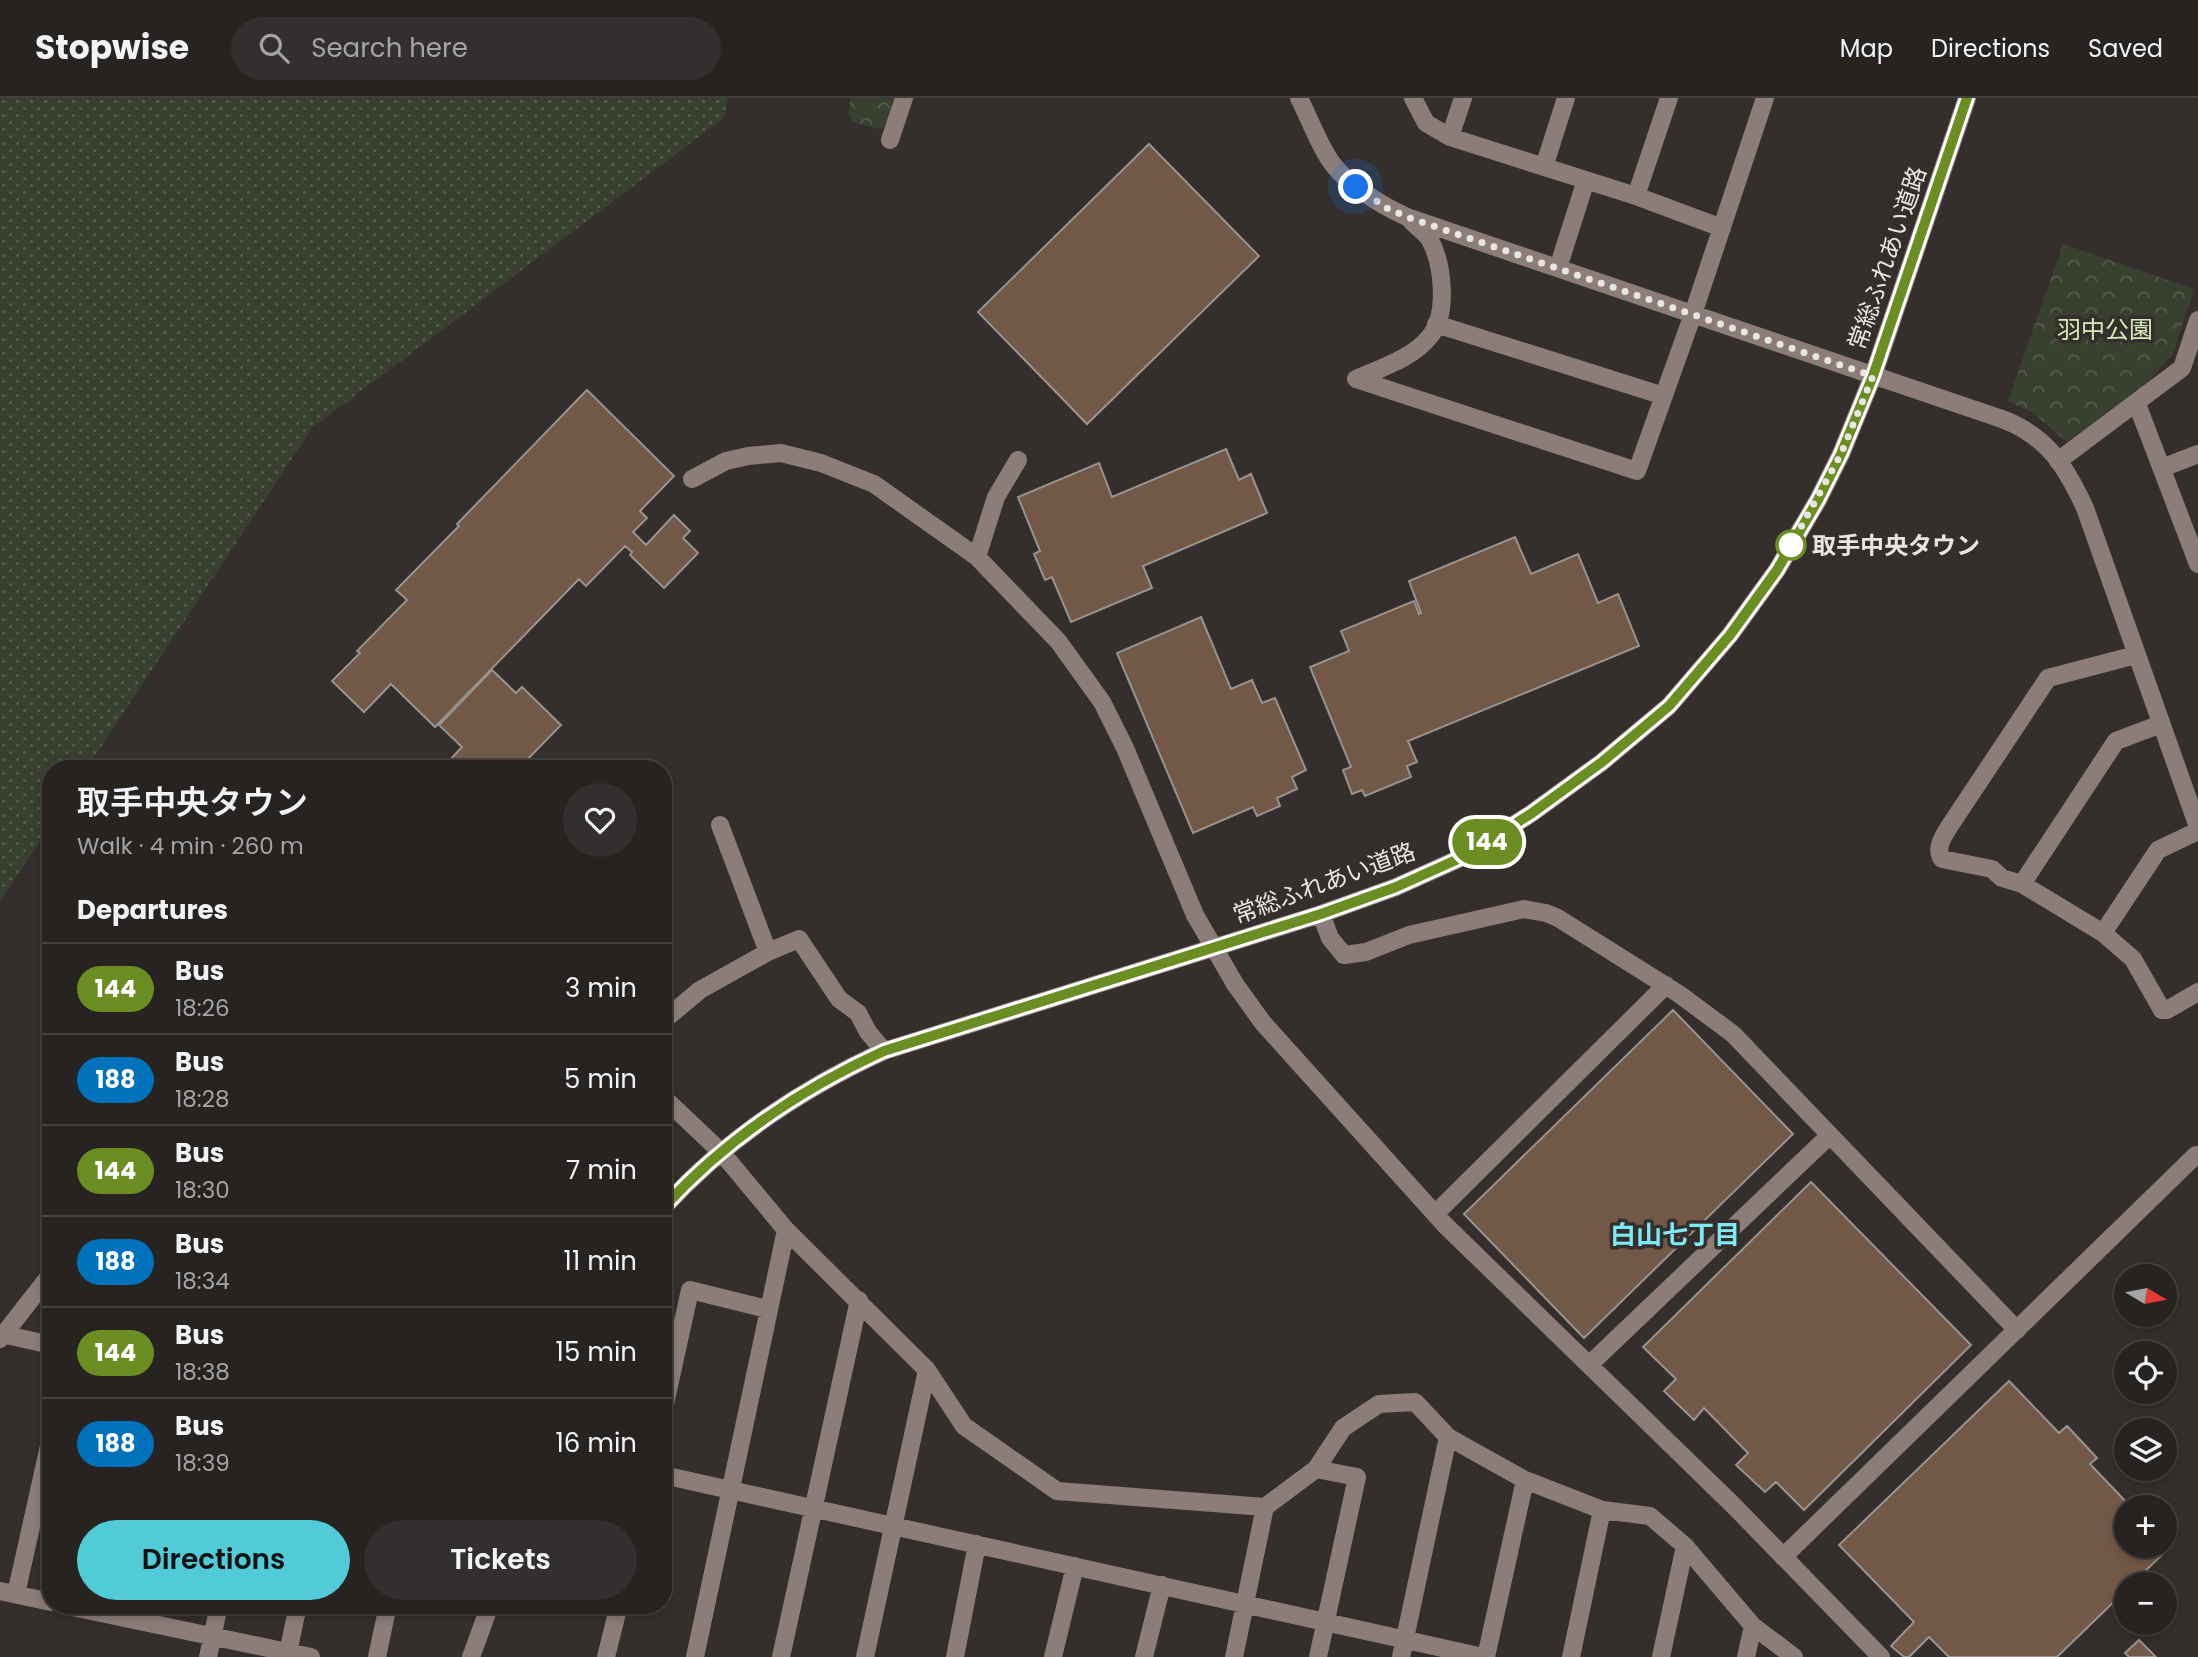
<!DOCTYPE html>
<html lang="en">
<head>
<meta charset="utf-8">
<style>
  body { margin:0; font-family:Poppins,"Noto Sans JP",sans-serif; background:#332f2e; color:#f1f3f6; height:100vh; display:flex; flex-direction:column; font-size:26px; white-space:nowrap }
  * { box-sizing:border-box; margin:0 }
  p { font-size:23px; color:#a4a4a5 }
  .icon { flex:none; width:38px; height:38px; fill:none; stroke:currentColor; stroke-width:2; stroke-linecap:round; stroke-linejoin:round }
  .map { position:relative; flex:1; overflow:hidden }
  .side { position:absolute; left:42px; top:662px; width:630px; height:854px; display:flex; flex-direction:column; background:#272321; border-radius:28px; box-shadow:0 4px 10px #0003,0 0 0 2px #43403f }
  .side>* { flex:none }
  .badge { padding:0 14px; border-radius:23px; font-size:24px; line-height:46px }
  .needle { width:46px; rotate:100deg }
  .controls { position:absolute; left:2114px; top:1166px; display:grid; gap:14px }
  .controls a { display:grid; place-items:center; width:63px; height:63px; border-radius:50%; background:#272321; box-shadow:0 4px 10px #0003,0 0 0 2px #43403f; font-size:35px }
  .you { position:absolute; width:35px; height:35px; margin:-18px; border:5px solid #fff; border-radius:50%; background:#1a73e8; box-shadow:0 0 0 10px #1a73e833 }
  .map>.badge { position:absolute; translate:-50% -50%; box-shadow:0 0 0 4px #fff }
  h2 { padding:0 35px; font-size:26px; line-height:63px }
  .round { display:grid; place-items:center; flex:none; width:74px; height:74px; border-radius:37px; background:#332f2e }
  .headline { display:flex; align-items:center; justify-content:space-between; height:119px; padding:0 35px }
  h1 { font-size:33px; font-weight:600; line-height:52px }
  .primary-button { display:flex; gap:14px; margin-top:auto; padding:14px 35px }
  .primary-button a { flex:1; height:80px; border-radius:42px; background:#52cbd8; color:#111; font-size:28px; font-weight:600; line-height:80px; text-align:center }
  .primary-button a+a { background:#332f2e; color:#f1f3f6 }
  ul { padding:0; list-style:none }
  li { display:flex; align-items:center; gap:21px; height:91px; padding:0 35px; border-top:2px solid #43403f }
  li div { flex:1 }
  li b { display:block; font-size:26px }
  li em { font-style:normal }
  li .badge { min-width:77px; font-weight:700; text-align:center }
  header { display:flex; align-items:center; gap:42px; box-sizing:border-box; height:98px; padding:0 35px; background:#272321; border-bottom:2px solid #43403f }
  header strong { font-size:33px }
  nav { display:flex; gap:38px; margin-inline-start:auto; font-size:24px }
  .search { width:490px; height:63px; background:#332f2e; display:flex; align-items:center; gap:18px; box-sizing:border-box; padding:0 24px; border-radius:38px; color:#a4a4a5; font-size:26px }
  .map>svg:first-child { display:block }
</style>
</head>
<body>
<header>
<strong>Stopwise</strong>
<div class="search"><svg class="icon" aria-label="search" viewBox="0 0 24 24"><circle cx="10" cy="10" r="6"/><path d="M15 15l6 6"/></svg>Search here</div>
<nav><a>Map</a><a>Directions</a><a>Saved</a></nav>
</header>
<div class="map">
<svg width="2198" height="1559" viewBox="0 0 2198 1559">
  <defs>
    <pattern id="grass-dots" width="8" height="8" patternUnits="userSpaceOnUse" patternTransform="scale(1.75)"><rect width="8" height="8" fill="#39402f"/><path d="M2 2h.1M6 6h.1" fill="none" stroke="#565b4d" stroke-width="1.8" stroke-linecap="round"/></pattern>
    <pattern id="park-crowns" width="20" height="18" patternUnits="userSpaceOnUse" patternTransform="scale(1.75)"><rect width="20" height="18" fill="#39402f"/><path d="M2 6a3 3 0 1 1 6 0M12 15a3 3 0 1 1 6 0" fill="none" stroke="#565b4d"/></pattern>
  </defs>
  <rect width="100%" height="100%" fill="#342f2c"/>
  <path fill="url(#grass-dots)" d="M 0,0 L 728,0 L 724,20 L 312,330 L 87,670 L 51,670 L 51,726 L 0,803 Z"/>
  <path fill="url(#park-crowns)" d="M 850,0 L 894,0 L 885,29 L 878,31 L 853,24 L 849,17 Z
    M 2063,146 L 2194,191 L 2173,256 L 2147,285 L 2068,345 L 2033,315 L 2008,303 Z"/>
  <path fill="#725847" stroke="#98938f" stroke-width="2" d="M 1149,46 L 1259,158 L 1087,326 L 978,214 Z
    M 587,292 L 674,378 L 640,413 L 647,420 L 633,434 L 646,447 L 674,417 L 690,433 L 683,440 L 698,455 L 664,490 L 630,457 L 632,454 L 625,448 L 586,488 L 579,481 L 435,629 L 391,586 L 364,614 L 332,583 L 360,555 L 357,553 L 407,502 L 396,492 L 459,428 L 457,426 Z
    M 1226,351 L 1239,382 L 1251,376 L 1267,415 L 1143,468 L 1152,490 L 1071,524 L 1052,479 L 1045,482 L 1034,456 L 1040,453 L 1018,399 L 1099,365 L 1112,399 Z
    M 1515,439 L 1531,476 L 1578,456 L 1598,505 L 1618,496 L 1639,548 L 1408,643 L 1417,664 L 1407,668 L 1411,679 L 1365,698 L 1362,692 L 1352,696 L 1343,672 L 1351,669 L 1310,569 L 1349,553 L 1341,533 L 1414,503 L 1419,516 L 1421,515 L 1409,483 Z
    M 1201,519 L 1231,591 L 1252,582 L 1262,605 L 1275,600 L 1306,672 L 1292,679 L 1297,691 L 1277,700 L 1280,708 L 1257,718 L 1253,709 L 1193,735 L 1117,555 Z
    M 492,572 L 516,595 L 522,589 L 561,627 L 519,670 L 455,670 L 448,664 L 462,649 L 439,627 Z
    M 1673,912 L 1793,1036 L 1584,1240 L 1464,1116 Z
    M 1811,1084 L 1971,1247 L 1804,1412 L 1776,1384 L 1765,1394 L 1736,1367 L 1748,1355 L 1704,1310 L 1694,1322 L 1664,1293 L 1676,1281 L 1643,1249 Z
    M 2009,1283 L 2059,1335 L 2067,1328 L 2097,1360 L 2090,1366 L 2131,1409 L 2126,1409 L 2126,1447 L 2165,1447 L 2165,1444 L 2170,1449 L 2132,1486 L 2126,1486 L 2126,1492 L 2057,1559 L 1949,1559 L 1929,1539 L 1909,1559 L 1904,1559 L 1891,1548 L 1914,1524 L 1839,1447 Z
    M 2139,1542 L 2156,1559 L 2129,1559 L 2125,1555 Z"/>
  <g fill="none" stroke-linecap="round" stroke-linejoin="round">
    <path stroke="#8c7d79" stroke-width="18" d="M 1299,0 C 1309,19 1321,53 1335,69 C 1354,91 1381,107 1407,119 L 2002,321 C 2047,338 2065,367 2085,410 L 2198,729
      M 1413,0 L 1426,25 L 1450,39 L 1636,98 L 1722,130
      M 1450,39 L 1463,0
      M 890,42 L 904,0
      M 1544,69 L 1566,0
      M 1636,98 L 1669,0
      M 1558,170 L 1586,82
      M 1436,226 L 1664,298
      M 1356,281 L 1637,373 L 1693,216 L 1765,0
      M 1356,281 C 1381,270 1414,260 1431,237 C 1448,215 1443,166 1430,142 C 1426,135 1417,129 1411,123
      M 2137,306 L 2198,466
      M 2058,363 L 2182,270 L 2198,222
      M 2162,370 L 2198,356
      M 692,381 L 726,363 L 748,358 L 781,355 L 821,365 L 874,386 L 977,459 L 1058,543 L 1102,604 L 1125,650 L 1195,817
      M 977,459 L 996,399 L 1018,362
      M 2136,557 L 2048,580 L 1949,729 C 1943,739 1935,750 1942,761 L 1992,771 L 2002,780 L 2022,786 L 2103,835 L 2133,861 L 2162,912 L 2167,912 L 2198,894
      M 720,727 L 768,854
      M 2022,786 L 2116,643 L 2161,626
      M 1321,816 L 1330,840 L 1344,857 L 1366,854 L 1409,837 L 1524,811 L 1546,815 L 1558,820 L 1679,896 L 1733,936 L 2017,1232
      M 2103,835 L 2158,752 L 2198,733
      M 1235,886 L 1263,925 L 1445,1127 L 1734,1408 L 1881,1559
      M 663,923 L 700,892 L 768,854 L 799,841 L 839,901 L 858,915 L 868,934 L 884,953
      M 663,999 L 722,1055 L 786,1132 L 927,1272 L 964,1328 L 1057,1393 L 1265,1409 L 1316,1371 L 1343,1330 L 1379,1306 L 1415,1304 L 1448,1339 L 1525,1382 L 1602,1412 L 1650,1418 L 1685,1448 L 1753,1528 L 1794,1559
      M 663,1110 C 725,1042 801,991 884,953 L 1321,816 L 1396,789 L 1465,758 L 1532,715 L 1602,664 L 1669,608 L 1730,537 L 1777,472 L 1818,402 L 1841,356 L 1873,278 L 1967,0
      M 1435,1116 L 1666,887
      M 2,1236 L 51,1247
      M 0,1241 L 51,1176
      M 1589,1267 L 1830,1037
      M 663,1315 L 690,1192 L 767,1211
      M 1316,1371 L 1357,1379 L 1318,1559
      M 663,1377 L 1483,1559
      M 1783,1459 L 2196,1057
      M 0,1493 L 51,1504
      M 16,1496 L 51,1339
      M 63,1507 L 311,1559
      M 288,1555 L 298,1507
      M 208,1559 L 219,1507
      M 377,1559 L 388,1507
      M 471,1559 L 490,1507
      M 606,1559 L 619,1507
      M 695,1559 L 786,1132
      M 781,1559 L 859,1202
      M 865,1559 L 927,1272
      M 955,1559 L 977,1446
      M 1053,1559 L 1075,1468
      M 1144,1559 L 1162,1487
      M 1234,1559 L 1265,1409
      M 1401,1559 L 1448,1339
      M 1486,1559 L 1525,1382
      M 1571,1559 L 1602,1412
      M 1661,1559 L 1685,1448
      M 1746,1559 L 1753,1528"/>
    <path stroke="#8c7d79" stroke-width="18" d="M 1195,817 L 1235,886"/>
  </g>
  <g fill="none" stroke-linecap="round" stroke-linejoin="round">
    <defs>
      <path id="line" d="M 663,1110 C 725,1042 801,991 884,953 L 1321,816 L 1396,789 L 1465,758 L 1532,715 L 1602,664 L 1669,608 L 1730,537 L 1777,472 L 1818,402 L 1841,356 L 1873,278 L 1967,0"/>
    </defs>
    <use href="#line" stroke="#fff" stroke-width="16"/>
    <use href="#line" stroke="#6b8e23" stroke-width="10"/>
    <path stroke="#e8e5e3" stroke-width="7" stroke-dasharray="0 12.6" d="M 1356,89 L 1387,110 L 1407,119 L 1873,278 L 1841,356 L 1790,449 L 1791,447"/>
  </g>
  <circle fill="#fff" stroke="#6b8e23" stroke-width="3.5" cx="1791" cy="447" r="14"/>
  <g text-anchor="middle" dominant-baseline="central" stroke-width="7" stroke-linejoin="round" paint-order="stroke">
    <g font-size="24" fill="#e8e5e3" stroke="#342f2c">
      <text transform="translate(1887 160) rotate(-71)">常総ふれあい道路</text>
      <text transform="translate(1324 785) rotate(-20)">常総ふれあい道路</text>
    </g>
    <g font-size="24" fill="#d6ecb7" stroke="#342f2c">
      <text x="2105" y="231">羽中公園</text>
    </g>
    <g font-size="24" font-weight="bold" fill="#e8e5e3" stroke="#342f2c" text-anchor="start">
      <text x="1812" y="447">取手中央タウン</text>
    </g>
    <g font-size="26" font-weight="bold" fill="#7feaf6" stroke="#342f2c">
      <text x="1675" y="1137">白山七丁目</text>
    </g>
  </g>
</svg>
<div class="controls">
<a><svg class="needle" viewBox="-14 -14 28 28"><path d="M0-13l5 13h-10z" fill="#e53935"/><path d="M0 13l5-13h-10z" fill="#a4a4a5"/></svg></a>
<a><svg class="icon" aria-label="locate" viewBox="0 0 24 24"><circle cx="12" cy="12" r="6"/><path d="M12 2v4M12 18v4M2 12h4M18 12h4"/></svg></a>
<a><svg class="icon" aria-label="layers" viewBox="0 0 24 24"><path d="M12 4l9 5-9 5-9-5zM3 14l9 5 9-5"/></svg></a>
<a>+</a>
<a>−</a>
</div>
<div class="you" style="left:1356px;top:89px"></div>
<b class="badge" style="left:1487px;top:744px;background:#6b8e23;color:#fff">144</b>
<section class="side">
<div class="headline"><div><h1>取手中央タウン</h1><p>Walk · 4 min · 260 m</p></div><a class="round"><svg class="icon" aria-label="heart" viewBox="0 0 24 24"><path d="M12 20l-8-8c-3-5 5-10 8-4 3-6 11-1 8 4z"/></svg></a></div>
<h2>Departures</h2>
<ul>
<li><span class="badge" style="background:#6b8e23;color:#fff">144</span><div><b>Bus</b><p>18:26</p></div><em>3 min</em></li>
<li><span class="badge" style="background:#0072bc;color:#fff">188</span><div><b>Bus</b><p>18:28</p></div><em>5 min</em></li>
<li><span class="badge" style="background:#6b8e23;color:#fff">144</span><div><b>Bus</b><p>18:30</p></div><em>7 min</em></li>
<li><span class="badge" style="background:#0072bc;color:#fff">188</span><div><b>Bus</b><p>18:34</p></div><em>11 min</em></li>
<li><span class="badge" style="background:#6b8e23;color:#fff">144</span><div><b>Bus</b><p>18:38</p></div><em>15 min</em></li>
<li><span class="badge" style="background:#0072bc;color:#fff">188</span><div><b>Bus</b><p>18:39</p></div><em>16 min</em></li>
</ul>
<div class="primary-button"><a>Directions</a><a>Tickets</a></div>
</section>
</div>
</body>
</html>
